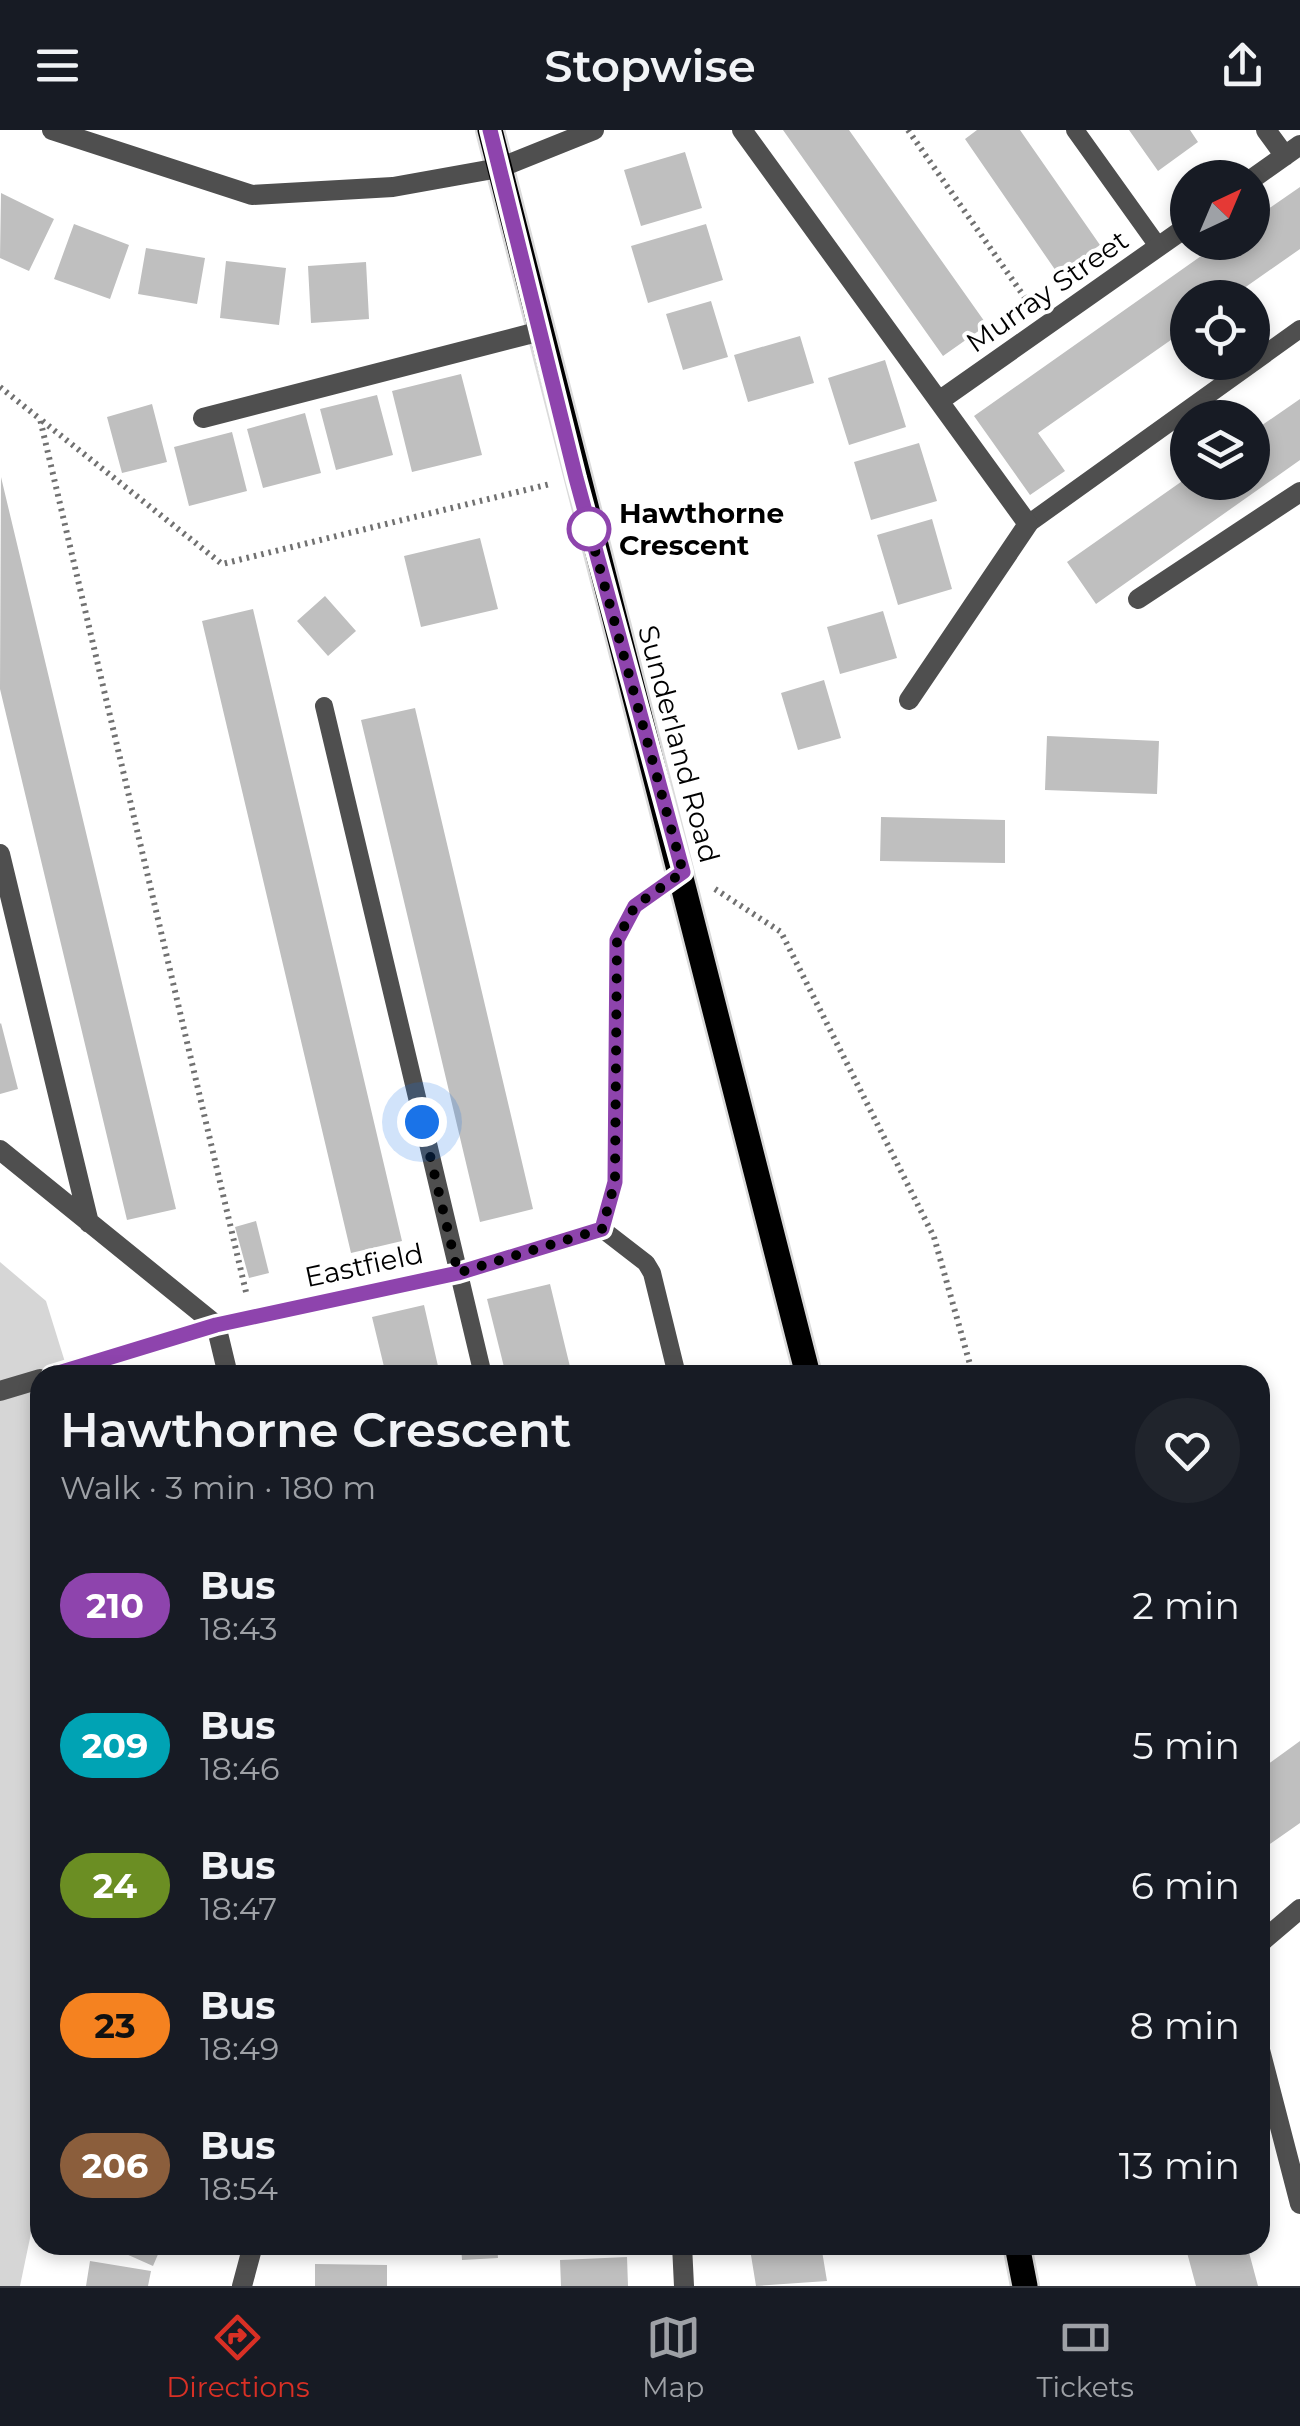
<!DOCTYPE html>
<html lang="en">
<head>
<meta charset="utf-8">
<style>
  body { margin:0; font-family:Montserrat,sans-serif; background:#20242c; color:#f1f3f6; height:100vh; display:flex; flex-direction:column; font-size:38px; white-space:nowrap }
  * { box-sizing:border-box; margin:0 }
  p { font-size:32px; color:#9ea1a6 }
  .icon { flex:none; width:55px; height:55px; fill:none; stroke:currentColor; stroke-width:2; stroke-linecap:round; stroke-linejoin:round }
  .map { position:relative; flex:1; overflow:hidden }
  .drawer { position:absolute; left:30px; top:1235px; width:1240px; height:890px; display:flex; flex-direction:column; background:#171b24; border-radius:30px; box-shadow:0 5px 15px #0003 }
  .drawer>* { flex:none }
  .badge { padding:0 20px; border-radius:32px; font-size:35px; line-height:65px }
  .needle { width:65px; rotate:44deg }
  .tools { position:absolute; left:1170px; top:30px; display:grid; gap:20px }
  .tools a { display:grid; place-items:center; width:100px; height:100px; border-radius:50%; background:#171b24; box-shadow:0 5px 15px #0003; font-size:50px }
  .you { position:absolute; width:50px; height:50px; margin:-25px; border:8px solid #fff; border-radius:50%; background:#1a73e8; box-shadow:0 0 0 15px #1a73e833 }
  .map>.badge { position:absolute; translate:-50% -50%; box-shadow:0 0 0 5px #fff }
  .round { display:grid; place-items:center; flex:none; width:105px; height:105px; border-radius:52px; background:#20242c }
  .head { display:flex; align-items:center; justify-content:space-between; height:170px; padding:0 30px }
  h1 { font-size:48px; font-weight:600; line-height:75px }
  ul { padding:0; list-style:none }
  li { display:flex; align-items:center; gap:30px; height:140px; padding:0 30px }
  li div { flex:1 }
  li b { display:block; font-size:38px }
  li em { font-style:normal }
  li .badge { min-width:110px; font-weight:700; text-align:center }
  header { display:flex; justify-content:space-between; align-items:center; height:130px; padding:0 30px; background:#171b24; font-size:45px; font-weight:600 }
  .dock { display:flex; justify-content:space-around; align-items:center; height:140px; border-top:2px solid #363941; background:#171b24; font-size:28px; color:#9ea1a6 }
  .dock a { display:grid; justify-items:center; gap:5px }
  .dock .selected { color:#d93025 }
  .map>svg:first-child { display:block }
</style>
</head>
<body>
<header><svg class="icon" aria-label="menu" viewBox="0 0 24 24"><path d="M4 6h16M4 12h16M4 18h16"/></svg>Stopwise<svg class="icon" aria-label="share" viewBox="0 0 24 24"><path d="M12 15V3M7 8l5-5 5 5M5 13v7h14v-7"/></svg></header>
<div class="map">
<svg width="1300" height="2156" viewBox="0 0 1300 2156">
  <rect width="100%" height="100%" fill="#fff"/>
  <path fill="#d6d6d6" d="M 0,1132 L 46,1171 L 69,1245 L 40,1245 L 40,2060 L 20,2156 L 0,2156 Z"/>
  <path fill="#bfbfbf" d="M 783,0 L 849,0 L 987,195 L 943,226 Z
    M 977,0 L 1020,0 L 1100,115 L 1058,144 L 965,9 Z
    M 1129,0 L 1190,0 L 1198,12 L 1158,41 Z
    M 685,22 L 702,78 L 641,96 L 624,40 Z
    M 1300,57 L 1300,119 L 1230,168 L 1188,168 L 1188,198 L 1038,303 L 1065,341 L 1030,365 L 974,286 L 1221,112 L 1252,112 L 1252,90 Z
    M 1,63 L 54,89 L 29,141 L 0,128 Z
    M 74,94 L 129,115 L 110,169 L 54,149 Z
    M 706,94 L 723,150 L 648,173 L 631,116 Z
    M 146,118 L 205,128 L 197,174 L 138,164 Z
    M 226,131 L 286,138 L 279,195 L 220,188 Z
    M 366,132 L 369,189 L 311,193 L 308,136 Z
    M 711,171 L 728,227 L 683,240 L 666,184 Z
    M 800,206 L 814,253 L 748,272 L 734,225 Z
    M 885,230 L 906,297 L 849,315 L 828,248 Z
    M 461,244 L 482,325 L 412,342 L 392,261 Z
    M 377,265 L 393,325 L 336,340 L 320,279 Z
    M 1300,269 L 1300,330 L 1096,474 L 1067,432 L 1188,347 L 1188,352 L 1252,352 L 1252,302 Z
    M 152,274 L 167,332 L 122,343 L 107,287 Z
    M 305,283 L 321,343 L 263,358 L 247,299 Z
    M 232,302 L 247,361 L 189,376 L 174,317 Z
    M 919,313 L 937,371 L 871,390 L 854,332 Z
    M 1,347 L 176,1079 L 127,1090 L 0,559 Z
    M 932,389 L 952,459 L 898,475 L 877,405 Z
    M 480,408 L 498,479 L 421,497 L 404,426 Z
    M 325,466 L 356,501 L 328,526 L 297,491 Z
    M 253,479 L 402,1111 L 351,1123 L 202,491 Z
    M 883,481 L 897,528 L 840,544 L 827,497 Z
    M 824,550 L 841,608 L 798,620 L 781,563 Z
    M 415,578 L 533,1079 L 480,1092 L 361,590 Z
    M 1047,606 L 1159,611 L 1157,664 L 1045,660 Z
    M 881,687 L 1005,690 L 1005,733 L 880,731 Z
    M 1,893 L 18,959 L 0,964 L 0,894 Z
    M 256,1091 L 269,1143 L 249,1148 L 235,1097 Z
    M 550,1154 L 572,1245 L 506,1245 L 487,1169 Z
    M 424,1175 L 440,1245 L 386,1245 L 372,1187 Z
    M 1300,1611 L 1300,1693 L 1260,1721 L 1260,1640 Z
    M 106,2115 L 162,2115 L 153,2136 Z
    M 315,2115 L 387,2115 L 387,2122 L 315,2120 Z
    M 461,2115 L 497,2115 L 498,2128 L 462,2130 Z
    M 777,2115 L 821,2115 L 827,2151 L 756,2156 L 750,2119 Z
    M 1185,2115 L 1247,2115 L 1258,2156 L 1196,2156 Z
    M 627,2127 L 628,2156 L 561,2156 L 560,2130 Z
    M 90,2131 L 151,2141 L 148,2156 L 86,2156 Z
    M 315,2134 L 387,2135 L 387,2156 L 315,2156 Z"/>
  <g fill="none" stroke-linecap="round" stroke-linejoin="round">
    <defs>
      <path id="primary" d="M 490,0 L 808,1245
        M 1017,2115 L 1025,2156"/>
    </defs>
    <use href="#primary" stroke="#dbdbdb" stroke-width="30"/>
    <path stroke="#717171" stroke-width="6" stroke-dasharray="2.5 5" stroke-linecap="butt" d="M 908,0 L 1030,175
      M 0,257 L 40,289
      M 715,759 L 781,802 L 934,1107 L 973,1245
      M 246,1162 L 40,289 L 222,434 L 550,354"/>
    <path stroke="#4f4f4f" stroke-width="18" d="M 1075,0 L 1158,116
      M 1028,394 L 1300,199
      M 324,576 L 483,1245
      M 602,1099 L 646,1133 L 652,1143 L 677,1245"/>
    <path stroke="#4f4f4f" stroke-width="20" d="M 52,0 L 252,65 L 393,57 L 499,38 L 594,0
      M 742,0 L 1028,394 L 909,570
      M 1266,0 L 1285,26
      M 1252,49 L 1300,15
      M 939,271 L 1188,96
      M 203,288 L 541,201
      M 1138,469 L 1300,362
      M 0,724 L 89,1093
      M 0,1020 L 216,1195 L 228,1245
      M 52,1245 L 216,1195 L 458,1143 L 602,1099 L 615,1053 L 617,810 L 635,776 L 683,743
      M 0,1261 L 40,1249
      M 1260,1813 L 1300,1779
      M 1260,1920 L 1300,2074
      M 682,2115 L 684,2156
      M 242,2156 L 253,2115"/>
    <use href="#primary" stroke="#000" stroke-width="25"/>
  </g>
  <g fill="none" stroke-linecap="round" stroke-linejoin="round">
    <defs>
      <path id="line" d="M 52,1245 L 216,1195 L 458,1143 L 602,1099 L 615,1052 L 617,810 L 635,776 L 683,742 L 576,348 L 490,0"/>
    </defs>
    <use href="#line" stroke="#fff" stroke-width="22"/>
    <use href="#line" stroke="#8e44ad" stroke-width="15"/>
    <path stroke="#000" stroke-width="10" stroke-dasharray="0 18" d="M 422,992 L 458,1143 L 602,1099 L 615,1052 L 617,810 L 635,776 L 683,742 L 585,384 L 589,399"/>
  </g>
  <circle fill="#fff" stroke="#8e44ad" stroke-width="5" cx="589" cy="399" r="20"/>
  <g text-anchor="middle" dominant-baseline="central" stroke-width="8" stroke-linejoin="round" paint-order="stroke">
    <g font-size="28" fill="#000" stroke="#fff">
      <text transform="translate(1047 161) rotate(-35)">Murray Street</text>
      <text transform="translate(679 614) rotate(75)">Sunderland Road</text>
      <text transform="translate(364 1135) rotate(-12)">Eastfield</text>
    </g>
    <g font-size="28" font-weight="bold" fill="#000" stroke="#fff" text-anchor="start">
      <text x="619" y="383">Hawthorne<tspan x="619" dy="32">Crescent</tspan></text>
    </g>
  </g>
</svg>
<div class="tools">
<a><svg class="needle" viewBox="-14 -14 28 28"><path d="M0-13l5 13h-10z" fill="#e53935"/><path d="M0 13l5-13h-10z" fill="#9ea1a6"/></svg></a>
<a><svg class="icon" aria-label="locate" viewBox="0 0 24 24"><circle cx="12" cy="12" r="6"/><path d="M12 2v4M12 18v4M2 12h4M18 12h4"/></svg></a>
<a><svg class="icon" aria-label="layers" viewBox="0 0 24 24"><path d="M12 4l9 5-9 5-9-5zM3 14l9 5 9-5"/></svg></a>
</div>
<div class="you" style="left:422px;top:992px"></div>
<section class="drawer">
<div class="head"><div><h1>Hawthorne Crescent</h1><p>Walk · 3 min · 180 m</p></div><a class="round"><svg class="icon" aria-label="heart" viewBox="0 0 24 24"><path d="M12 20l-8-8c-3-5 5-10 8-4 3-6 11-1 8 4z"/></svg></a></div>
<ul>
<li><span class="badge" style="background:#8e44ad;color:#fff">210</span><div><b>Bus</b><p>18:43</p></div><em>2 min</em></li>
<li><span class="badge" style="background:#00a3b4;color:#fff">209</span><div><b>Bus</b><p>18:46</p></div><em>5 min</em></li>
<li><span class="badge" style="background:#6b8e23;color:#fff">24</span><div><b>Bus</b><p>18:47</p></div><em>6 min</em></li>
<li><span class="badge" style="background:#f58220;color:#111">23</span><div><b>Bus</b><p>18:49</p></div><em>8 min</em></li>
<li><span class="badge" style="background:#8b5e3c;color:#fff">206</span><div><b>Bus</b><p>18:54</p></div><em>13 min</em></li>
</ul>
</section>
</div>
<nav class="dock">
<a class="selected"><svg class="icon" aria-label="directions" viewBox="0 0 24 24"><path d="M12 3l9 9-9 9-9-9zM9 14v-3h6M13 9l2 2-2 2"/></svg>Directions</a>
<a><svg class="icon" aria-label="map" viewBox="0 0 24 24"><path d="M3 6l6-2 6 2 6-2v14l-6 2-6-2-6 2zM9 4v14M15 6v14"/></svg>Map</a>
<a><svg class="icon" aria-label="tickets" viewBox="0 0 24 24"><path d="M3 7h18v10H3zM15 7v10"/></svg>Tickets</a>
</nav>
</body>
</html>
